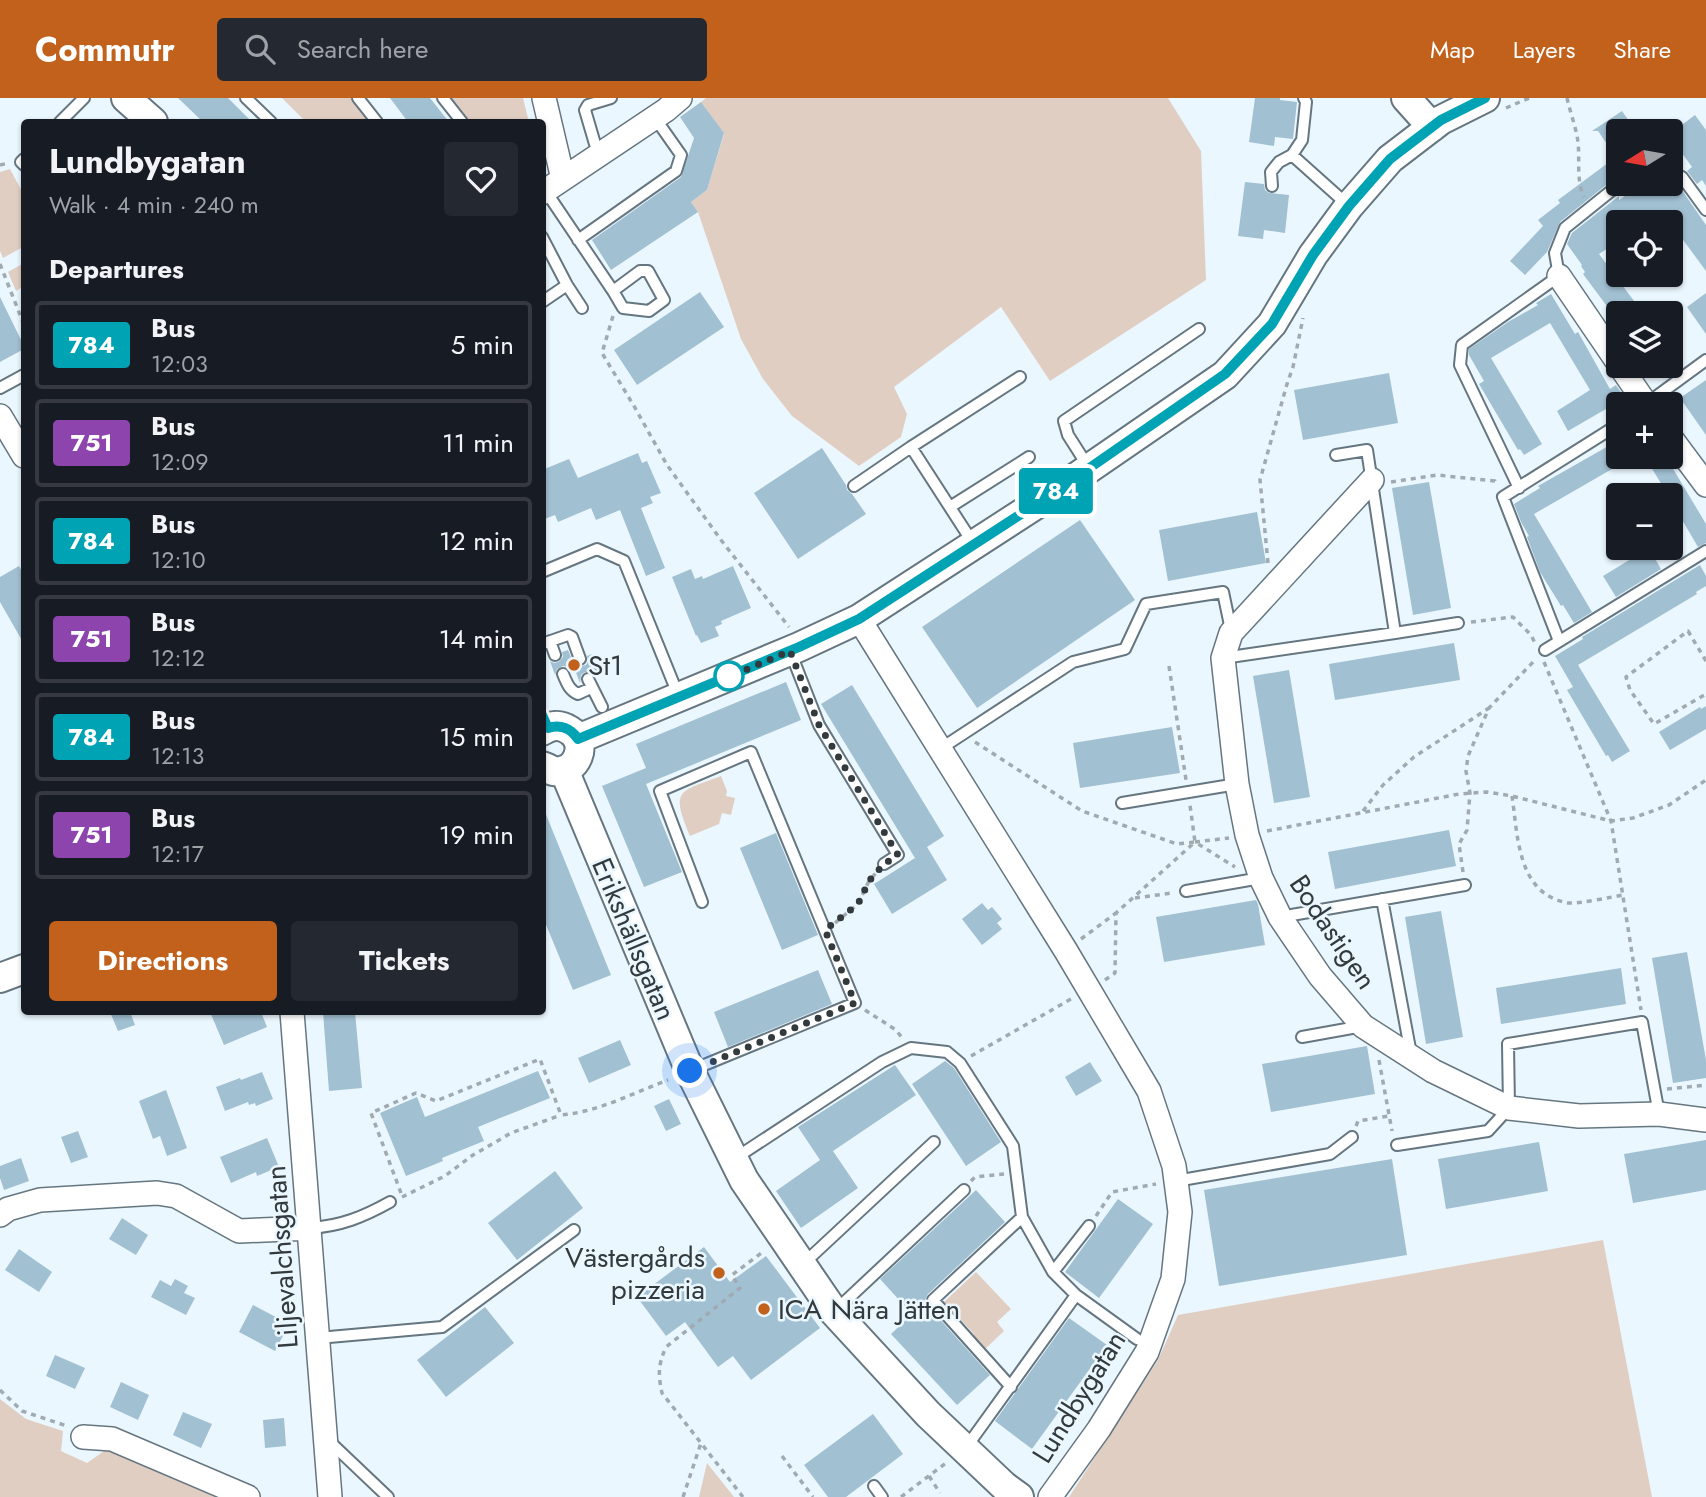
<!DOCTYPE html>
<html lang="en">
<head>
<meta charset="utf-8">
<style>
  body { margin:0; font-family:Jost,sans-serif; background:#242831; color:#f1f3f6; height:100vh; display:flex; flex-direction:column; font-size:26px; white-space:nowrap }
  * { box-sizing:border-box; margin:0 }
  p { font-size:23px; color:#9ea1a6 }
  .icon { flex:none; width:38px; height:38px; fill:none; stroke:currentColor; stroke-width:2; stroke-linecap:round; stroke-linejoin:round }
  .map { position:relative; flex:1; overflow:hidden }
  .side { position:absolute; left:21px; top:21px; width:525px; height:896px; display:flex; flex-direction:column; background:#171b24; border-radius:7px; box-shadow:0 2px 5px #0004 }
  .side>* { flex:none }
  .badge { padding:0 14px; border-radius:5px; font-size:24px; line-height:46px }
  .needle { width:46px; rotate:259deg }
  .fabs { position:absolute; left:1606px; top:21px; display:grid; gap:14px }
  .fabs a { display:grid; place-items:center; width:77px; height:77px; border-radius:7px; background:#171b24; box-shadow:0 2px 5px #0004; font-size:35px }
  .you { position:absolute; width:35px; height:35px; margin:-18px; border:5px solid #fff; border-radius:50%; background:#1a73e8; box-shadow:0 0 0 10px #1a73e833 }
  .map>.badge { position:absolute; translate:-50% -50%; box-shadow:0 0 0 4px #fff }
  h2 { padding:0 28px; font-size:26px; line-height:63px }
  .round { display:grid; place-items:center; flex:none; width:74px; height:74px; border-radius:7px; background:#242831 }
  .summary { display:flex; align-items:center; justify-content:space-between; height:119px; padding:0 28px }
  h1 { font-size:33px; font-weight:700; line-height:52px }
  .cta { display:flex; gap:14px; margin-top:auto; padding:14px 28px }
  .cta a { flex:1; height:80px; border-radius:7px; background:#c1611b; color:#fff; font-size:28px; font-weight:700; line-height:80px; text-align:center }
  .cta a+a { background:#242831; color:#f1f3f6 }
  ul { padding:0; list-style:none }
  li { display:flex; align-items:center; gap:21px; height:88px; margin:0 14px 10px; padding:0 14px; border:4px solid #363941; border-radius:7px }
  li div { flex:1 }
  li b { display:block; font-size:26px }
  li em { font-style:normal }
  li .badge { min-width:77px; font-weight:700; text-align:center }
  header { display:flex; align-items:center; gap:42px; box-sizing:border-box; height:98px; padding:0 35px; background:#c1611b; color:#fff }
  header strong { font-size:33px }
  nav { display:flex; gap:38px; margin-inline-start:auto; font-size:24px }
  .search { width:490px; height:63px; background:#242831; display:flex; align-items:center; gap:18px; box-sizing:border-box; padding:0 24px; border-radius:7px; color:#9ea1a6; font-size:26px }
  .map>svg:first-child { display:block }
</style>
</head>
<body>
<header>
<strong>Commutr</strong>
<div class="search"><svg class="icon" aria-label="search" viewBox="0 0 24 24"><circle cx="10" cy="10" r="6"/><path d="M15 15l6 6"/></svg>Search here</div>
<nav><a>Map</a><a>Layers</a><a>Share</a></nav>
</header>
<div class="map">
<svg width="1706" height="1399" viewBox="0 0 1706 1399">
  <rect width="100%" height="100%" fill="#ebf7fe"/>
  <path fill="#e1cec3" d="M 282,0 L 354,0 L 373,24 L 306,24 Z
    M 443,0 L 523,0 L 529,24 L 462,24 Z
    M 706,0 L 1168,0 L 1201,53 L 1206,182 L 1050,283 L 1001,209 L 894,289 L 907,316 L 901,339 L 859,368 L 792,318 L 763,281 L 741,241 L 698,114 L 691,104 L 707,92 L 724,36 L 701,4 Z
    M 10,71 L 24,97 L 24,151 L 23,149 L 3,160 L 0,153 L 0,74 Z
    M 24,165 L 24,188 L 16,193 L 8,174 Z
    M 721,678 L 727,693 L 726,698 L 735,700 L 731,717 L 722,715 L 719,726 L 690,738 C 670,691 679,694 721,678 Z
    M 1603,1142 L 1652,1399 L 1069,1399 L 1158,1262 L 1178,1217 Z
    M 976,1174 L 1011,1211 L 997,1224 L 1004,1233 L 983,1253 L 970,1240 L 974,1236 L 944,1204 Z
    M 0,1301 L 26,1321 L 63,1333 L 61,1353 L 87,1365 L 107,1351 L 219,1399 L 0,1399 Z
    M 707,1365 L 734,1399 L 699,1399 Z"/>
  <path fill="#a1c0d2" d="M 178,0 L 228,0 L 252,24 L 203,24 Z
    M 390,0 L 430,0 L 449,24 L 408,24 Z
    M 1255,0 L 1280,0 L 1280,2 L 1297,4 L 1293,41 L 1275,39 L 1274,48 L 1249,44 Z
    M 701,4 L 724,35 L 707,92 L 691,104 L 698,114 L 611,172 L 592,142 L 681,79 L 694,40 L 680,19 Z
    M 1622,13 L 1636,33 L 1619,33 L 1619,80 L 1606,87 L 1560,124 L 1547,154 L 1525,177 L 1510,163 L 1543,128 L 1538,122 L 1560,105 L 1558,102 L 1616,59 L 1598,33 L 1592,33 Z
    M 1695,17 L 1706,32 L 1706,88 L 1702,82 L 1697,86 L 1687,73 L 1692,69 L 1671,40 L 1671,35 Z
    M 1671,83 L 1677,85 L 1706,127 L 1706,173 L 1661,112 L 1644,124 L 1619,124 L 1619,143 L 1599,156 L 1643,215 L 1612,215 L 1583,176 L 1585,174 L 1581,168 L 1582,167 L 1567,146 L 1572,135 L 1619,98 L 1619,102 L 1632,93 L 1635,97 L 1646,90 L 1652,98 L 1671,86 Z
    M 1245,84 L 1264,86 L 1265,92 L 1269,95 L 1289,97 L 1285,135 L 1264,132 L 1263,141 L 1238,138 Z
    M 700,194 L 724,229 L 637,287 L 614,252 Z
    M 1706,195 L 1706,236 L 1687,209 Z
    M 1551,196 L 1575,236 L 1578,234 L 1610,291 L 1616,287 L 1625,300 L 1568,333 L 1557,313 L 1590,292 L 1550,225 L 1491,260 L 1542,346 L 1524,357 L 1520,351 L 1518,352 L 1479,286 L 1484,283 L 1469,257 L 1469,251 L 1508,224 L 1538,207 L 1536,205 Z
    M 0,199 L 24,248 L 24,251 L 0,264 Z
    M 1389,275 L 1398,325 L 1303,342 L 1294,292 Z
    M 1706,282 L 1706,337 L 1680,300 Z
    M 1619,342 L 1619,367 L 1534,416 L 1592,514 L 1574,525 L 1563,507 L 1561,508 L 1540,474 L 1527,439 L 1529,438 L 1521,424 L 1514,406 L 1540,390 L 1538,388 Z
    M 822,350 L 846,387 L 847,392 L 852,396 L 866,416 L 798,461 L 754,395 Z
    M 638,355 L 642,365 L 647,363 L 661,395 L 650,399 L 653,405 L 641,410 L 665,470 L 646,478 L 620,412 L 596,422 L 591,410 L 558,424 L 555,417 L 542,422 L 542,372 L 569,361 L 578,380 Z
    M 1645,359 L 1666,359 L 1706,426 L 1706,445 L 1698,449 L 1671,403 L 1671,397 L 1668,397 Z
    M 1429,384 L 1451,510 L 1413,517 L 1392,390 Z
    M 1257,414 L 1266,465 L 1168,483 L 1159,432 Z
    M 1080,422 L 1135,502 L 977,610 L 922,529 Z
    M 1649,450 L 1661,471 L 1616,499 L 1603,478 Z
    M 1700,467 L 1706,478 L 1706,488 L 1696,494 L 1697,496 L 1578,567 L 1630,653 L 1612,664 L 1608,657 L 1606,658 L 1567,592 L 1573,589 L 1555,558 L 1583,541 L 1582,539 Z
    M 19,468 L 24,477 L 24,546 L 0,504 L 0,479 Z
    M 733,468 L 751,510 L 721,523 L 722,526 L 715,529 L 719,538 L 701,545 L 697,537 L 696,538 L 672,479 L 691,471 L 695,481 L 702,478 L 703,481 Z
    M 1454,545 L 1460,582 L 1335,602 L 1329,566 Z
    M 568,552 L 573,564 L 579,569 L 586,567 L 588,563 L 587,558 L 592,556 L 600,576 L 595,578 L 592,574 L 585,574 L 581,577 L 580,585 L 575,572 L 570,573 L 567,569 L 563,568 L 557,571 L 555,577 L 550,563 L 554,565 L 558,564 L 563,559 L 562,554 Z
    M 1289,572 L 1310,699 L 1274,705 L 1253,578 Z
    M 786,584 L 801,622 L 646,686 L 682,774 L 644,789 L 602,688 L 646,670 L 636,646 Z
    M 852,587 L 944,738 L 927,749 L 947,782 L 892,816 L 874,786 L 915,760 L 821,606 Z
    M 1706,608 L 1706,631 L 1670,652 L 1659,634 L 1700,609 L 1701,611 Z
    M 1172,629 L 1180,675 L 1080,690 L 1073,645 Z
    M 543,709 L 611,877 L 573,892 L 542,817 Z
    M 1449,732 L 1456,768 L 1335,791 L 1328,754 Z
    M 776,735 L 818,837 L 782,852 L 740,750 Z
    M 1256,802 L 1258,806 L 1265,847 L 1164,864 L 1156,819 Z
    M 982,805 L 988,812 L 992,809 L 1002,821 L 997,825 L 1002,831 L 982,847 L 962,821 Z
    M 1441,813 L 1463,939 L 1426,946 L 1405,819 Z
    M 1687,854 L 1706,962 L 1706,980 L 1673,985 L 1652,860 Z
    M 1621,870 L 1626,906 L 1501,926 L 1496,890 Z
    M 818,872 L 832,906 L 728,949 L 714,914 Z
    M 110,914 L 130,914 L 135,927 L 118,933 Z
    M 210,914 L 261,914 L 267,929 L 224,947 Z
    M 323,914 L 355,914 L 362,990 L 329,993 Z
    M 620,942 L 631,967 L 589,985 L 578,960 Z
    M 1367,948 L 1375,996 L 1271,1014 L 1262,966 Z
    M 945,963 L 954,970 L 1001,1044 L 966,1068 L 912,986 Z
    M 1090,964 L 1102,983 L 1076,998 L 1065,979 Z
    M 895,967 L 916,997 L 833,1053 L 858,1090 L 801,1130 L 776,1093 L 820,1062 L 798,1029 Z
    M 538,973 L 550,1000 L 478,1029 L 484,1043 L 442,1060 L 443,1063 L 406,1078 L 380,1015 L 417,999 L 425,1019 Z
    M 262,974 L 273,1001 L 256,1008 L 255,1005 L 249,1007 L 248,1004 L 225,1013 L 216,989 L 240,980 L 241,982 Z
    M 166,992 L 187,1050 L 167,1058 L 160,1038 L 153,1041 L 139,1003 Z
    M 669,1001 L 681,1026 L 666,1033 L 654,1008 Z
    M 78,1033 L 88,1059 L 71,1065 L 61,1039 Z
    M 267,1040 L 279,1069 L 257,1078 L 256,1074 L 231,1085 L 220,1059 Z
    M 1706,1042 L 1706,1092 L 1633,1105 L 1624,1056 Z
    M 1539,1044 L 1548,1093 L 1446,1111 L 1438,1061 Z
    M 21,1060 L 29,1083 L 4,1092 L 0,1080 L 0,1068 Z
    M 1392,1061 L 1407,1157 L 1219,1188 L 1204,1092 Z
    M 555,1073 L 583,1110 L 517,1162 L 488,1125 Z
    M 976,1092 L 1005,1124 L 928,1196 L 925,1202 L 927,1207 L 990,1277 L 957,1307 L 891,1236 L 912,1216 L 880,1181 Z
    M 1118,1101 L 1153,1126 L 1099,1200 L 1065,1174 Z
    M 122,1120 L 148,1137 L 136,1157 L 109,1141 Z
    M 704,1149 L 730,1184 L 766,1158 L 820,1230 L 751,1282 L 733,1258 L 718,1269 L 685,1224 L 666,1238 L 637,1199 Z
    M 19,1151 L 52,1174 L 39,1194 L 5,1172 Z
    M 175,1181 L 188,1188 L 184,1195 L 195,1200 L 186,1217 L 151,1199 L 160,1182 L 171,1188 Z
    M 253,1207 L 289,1226 L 275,1253 L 239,1234 Z
    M 485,1209 L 514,1245 L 446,1299 L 417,1262 Z
    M 1069,1220 L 1107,1247 L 1032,1351 L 995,1323 Z
    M 55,1257 L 85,1270 L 75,1291 L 46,1278 Z
    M 121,1284 L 149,1297 L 138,1322 L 110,1309 Z
    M 183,1314 L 212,1326 L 201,1350 L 173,1337 Z
    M 873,1316 L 903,1356 L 846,1399 L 828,1399 L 804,1367 Z
    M 284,1320 L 286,1348 L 265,1350 L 263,1322 Z"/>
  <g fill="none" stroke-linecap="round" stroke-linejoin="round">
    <defs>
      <path id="service" d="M 246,0 L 271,24
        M 358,0 L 377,24
        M 443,0 L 462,24
        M 60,24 L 84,0
        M 602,55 L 595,46 L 585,12 L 588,7 L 611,0
        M 1292,57 L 1349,108
        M 24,61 L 21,64 L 24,67
        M 1671,74 L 1682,79 L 1706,112
        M 1272,88 L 1271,74 L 1279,64 L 1292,57 L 1302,42 L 1306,4 L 1304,0
        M 545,92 L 613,193 L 640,173 L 648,173 L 664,202 L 649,213 L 623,210 L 613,193
        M 542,139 L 567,187 L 582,210
        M 578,142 L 676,73 L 681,57 L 655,20
        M 542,204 L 567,187
        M 0,290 L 24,277
        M 1646,306 L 1706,262
        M 911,349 L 1020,279
        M 1089,370 L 1068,337 L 1064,323 L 1199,231
        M 854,388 L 911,349 L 973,445
        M 1519,390 L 1460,267 L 1462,247 L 1559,178 L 1555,155 L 1565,130 L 1611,93 L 1624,86
        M 950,409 L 1029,359
        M 542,474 L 597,451 L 624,463 L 679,599
        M 1395,535 L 1458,525
        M 550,543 L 555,557
        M 1559,543 L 1503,399 L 1619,326
        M 542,546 L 568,537 L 572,539 L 580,561
        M 1545,552 L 1706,453
        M 790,553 L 819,627 L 898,757 L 884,766
        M 1223,560 L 1395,535 L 1367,352 L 1336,357
        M 563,576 C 567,585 569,592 578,596 L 591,590
        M 588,581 L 602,609
        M 940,651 L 1073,564 L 1125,551 L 1146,506 L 1223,494 L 1231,532
        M 1122,705 L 1237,686
        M 1186,793 L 1261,780
        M 1382,801 L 1411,956
        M 1280,819 L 1465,787
        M 1302,939 L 1363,928
        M 692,972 L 855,905 L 751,654 L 660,693 L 702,804
        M 1397,1047 L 1488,1033 L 1509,1010 L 1508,946 L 1642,924 L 1659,1016
        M 734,1061 L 882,964 L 911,950 L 947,954 L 960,965 L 1013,1048 L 1022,1119 L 1053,1174 L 1076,1197 L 1137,1241
        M 1176,1083 L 1330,1056 L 1352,1039
        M 310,1130 C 341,1128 363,1119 390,1104
        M 802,1167 L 934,1044
        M 1053,1174 L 1089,1128
        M 836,1212 L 964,1092
        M 318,1240 L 442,1229 L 574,1132
        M 1011,1289 L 933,1202 L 1022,1119
        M 328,1342 L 388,1399
        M 965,1351 L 1076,1197
        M 874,1388 L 882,1399"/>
      <path id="minor" d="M 544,0 L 563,81
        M 542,95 L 666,12 L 680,0
        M 1559,178 L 1619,266
        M 1620,268 L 1646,306
        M 0,318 L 24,358
        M 1671,340 L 1706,387
        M 1372,382 L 1231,535 L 1223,560 L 1237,686 L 1247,737 L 1261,780 L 1280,819 L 1320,878 L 1363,928 L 1433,973 L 1509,1010 L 1579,1018 L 1659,1016 L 1706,1022
        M 859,521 L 1066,853 L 1149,993 L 1174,1068 L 1180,1114 L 1173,1181 L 1147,1254 L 1099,1331 L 1050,1399
        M 292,914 L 330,1399
        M 0,1117 L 8,1111 L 40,1102 L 157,1095 L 176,1098 L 239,1133 L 310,1130
        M 83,1339 L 112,1341 L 248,1399"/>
      <path id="tertiary" d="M 126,0 L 153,24
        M 1406,0 L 1432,29
        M 542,633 C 551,627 560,626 569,632 C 590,644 577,677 553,673 C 551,672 544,668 542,668
        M 578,641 L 799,549 L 859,521 L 1046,400 L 1225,277 L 1272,226 L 1313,157 L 1349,108 L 1390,61 L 1441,22 L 1485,0
        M 564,672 L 690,973 L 744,1082 L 834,1214 L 928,1316 L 1004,1388 L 1019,1399
        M 0,880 L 24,871"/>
    </defs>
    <use href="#service" stroke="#657680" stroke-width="14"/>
    <use href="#minor" stroke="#657680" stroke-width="26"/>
    <use href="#tertiary" stroke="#657680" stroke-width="32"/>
    <path stroke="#a0aab0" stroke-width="3.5" stroke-dasharray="5 5" stroke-linecap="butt" d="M 1567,0 C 1570,14 1576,29 1578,44 C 1580,62 1576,82 1584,99
      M 1506,10 L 1529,0
      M 0,67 L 9,65
      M 0,166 L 24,227
      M 613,218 L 602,255 L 634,308 L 667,367 L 721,442 L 789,529
      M 1391,384 L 1437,377 L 1495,383 L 1496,386
      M 1268,465 L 1260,382 L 1287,286 L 1293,269 L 1303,220
      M 1471,524 L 1513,519 L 1531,537 L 1535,545
      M 1706,563 L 1688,533 L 1626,579 L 1630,592 L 1654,626 L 1706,596
      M 1544,564 L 1611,723 L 1641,912
      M 1169,568 L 1186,682
      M 975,644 L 1082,713 L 1177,746 L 1195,744 L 1235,769
      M 1512,698 C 1518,738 1517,797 1569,805 C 1579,806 1611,799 1623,797
      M 1363,713 L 1383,687 L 1414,659 L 1489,610
      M 1267,733 L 1459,696 L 1487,694 L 1512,698 L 1611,723 L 1633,720 L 1669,707 L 1706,682
      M 1195,744 L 1229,740
      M 1463,774 L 1459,746 L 1467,732 L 1470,695 L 1466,673 L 1468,658 L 1489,610 L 1535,562
      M 1135,800 L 1172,795
      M 835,825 L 858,806 L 869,783 L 876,775
      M 1081,841 L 1116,815
      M 1105,882 L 1115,875 L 1116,815 L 1195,744 L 1190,707
      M 865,912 L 896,932 L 903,941
      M 971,958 L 1071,901
      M 1379,962 L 1392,1033
      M 1667,991 L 1706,987
      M 1356,1028 L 1358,1023 L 1389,1018
      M 971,1083 L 975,1079 L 1004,1076
      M 401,1095 L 371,1015 L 416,995 L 436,1003 L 540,961 L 561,1017 C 598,1014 633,995 668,982
      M 402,1099 L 445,1078 L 473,1057 L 511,1035 L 561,1017
      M 1096,1118 L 1112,1094 L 1156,1086
      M 0,1292 L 22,1313 L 67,1328
      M 782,1358 L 813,1399
      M 929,1378 L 940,1395
      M 683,1399 L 701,1345
      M 743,1399 L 662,1295 C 658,1276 658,1267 666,1249 L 740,1190 L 732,1177 L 764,1153
      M 901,1399 L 946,1365"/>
    <use href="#service" stroke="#fff" stroke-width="10"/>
    <use href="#minor" stroke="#fff" stroke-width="23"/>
    <use href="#tertiary" stroke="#fff" stroke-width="28"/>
  </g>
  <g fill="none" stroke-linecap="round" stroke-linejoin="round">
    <defs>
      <path id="line" d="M 542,617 L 548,630 C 560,626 571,630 578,641 L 799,549 L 859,521 L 1052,396 L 1225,276 L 1272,226 L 1313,157 L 1349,108 L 1390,61 L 1441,22 L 1485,0"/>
    </defs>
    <use href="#line" stroke="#fff" stroke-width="16"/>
    <use href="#line" stroke="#00a3b4" stroke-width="10"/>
    <path stroke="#323a3e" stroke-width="7" stroke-dasharray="0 12.6" d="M 690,973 L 855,905 L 825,832 L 858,806 L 869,783 L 884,766 L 898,757 L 819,627 L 790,553 L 724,581 L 729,578"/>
  </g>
  <g fill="#c1611b" stroke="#ebf7fe" stroke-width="2.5">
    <circle cx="574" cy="567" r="7"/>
    <circle cx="719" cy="1175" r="7"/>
    <circle cx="764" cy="1211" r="7"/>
  </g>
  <circle fill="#fff" stroke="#00a3b4" stroke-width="3.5" cx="729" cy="578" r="14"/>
  <g text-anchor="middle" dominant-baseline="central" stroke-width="5" stroke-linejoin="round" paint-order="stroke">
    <g font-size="28" fill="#323a3e" stroke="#ebf7fe" text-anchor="start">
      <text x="588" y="567">St1</text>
      <text x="705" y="1159" text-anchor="end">Västergårds<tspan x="705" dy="32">pizzeria</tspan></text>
      <text x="778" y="1211">ICA Nära Jätten</text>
    </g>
    <g font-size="28" fill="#323a3e" stroke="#ebf7fe">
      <text transform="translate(1333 834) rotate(56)">Bodastigen</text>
      <text transform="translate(634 841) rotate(67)">Erikshällsgatan</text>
      <text transform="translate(282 1159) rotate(-94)">Liljevalchsgatan</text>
      <text transform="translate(1079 1299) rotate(-58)">Lundbygatan</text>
    </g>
  </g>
</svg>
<div class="fabs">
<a><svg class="needle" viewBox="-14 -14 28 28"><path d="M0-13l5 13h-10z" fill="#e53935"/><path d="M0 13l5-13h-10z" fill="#9ea1a6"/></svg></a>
<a><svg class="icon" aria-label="locate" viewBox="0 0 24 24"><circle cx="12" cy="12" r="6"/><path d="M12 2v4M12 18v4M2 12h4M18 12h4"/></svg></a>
<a><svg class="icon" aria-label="layers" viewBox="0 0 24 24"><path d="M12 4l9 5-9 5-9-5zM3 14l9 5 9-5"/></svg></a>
<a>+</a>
<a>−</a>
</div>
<div class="you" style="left:690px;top:973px"></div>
<b class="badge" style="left:1056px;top:393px;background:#00a3b4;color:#fff">784</b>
<section class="side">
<div class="summary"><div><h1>Lundbygatan</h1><p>Walk · 4 min · 240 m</p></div><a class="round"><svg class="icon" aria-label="heart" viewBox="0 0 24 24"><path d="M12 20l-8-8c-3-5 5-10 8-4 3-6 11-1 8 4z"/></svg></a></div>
<h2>Departures</h2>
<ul>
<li><span class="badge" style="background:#00a3b4;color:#fff">784</span><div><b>Bus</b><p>12:03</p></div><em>5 min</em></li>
<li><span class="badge" style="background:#8e44ad;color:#fff">751</span><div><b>Bus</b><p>12:09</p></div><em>11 min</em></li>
<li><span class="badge" style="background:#00a3b4;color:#fff">784</span><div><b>Bus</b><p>12:10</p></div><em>12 min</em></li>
<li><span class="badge" style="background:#8e44ad;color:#fff">751</span><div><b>Bus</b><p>12:12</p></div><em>14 min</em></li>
<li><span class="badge" style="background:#00a3b4;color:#fff">784</span><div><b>Bus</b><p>12:13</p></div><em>15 min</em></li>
<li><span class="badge" style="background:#8e44ad;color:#fff">751</span><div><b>Bus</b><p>12:17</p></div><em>19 min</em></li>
</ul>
<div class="cta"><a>Directions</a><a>Tickets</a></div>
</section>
</div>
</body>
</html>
